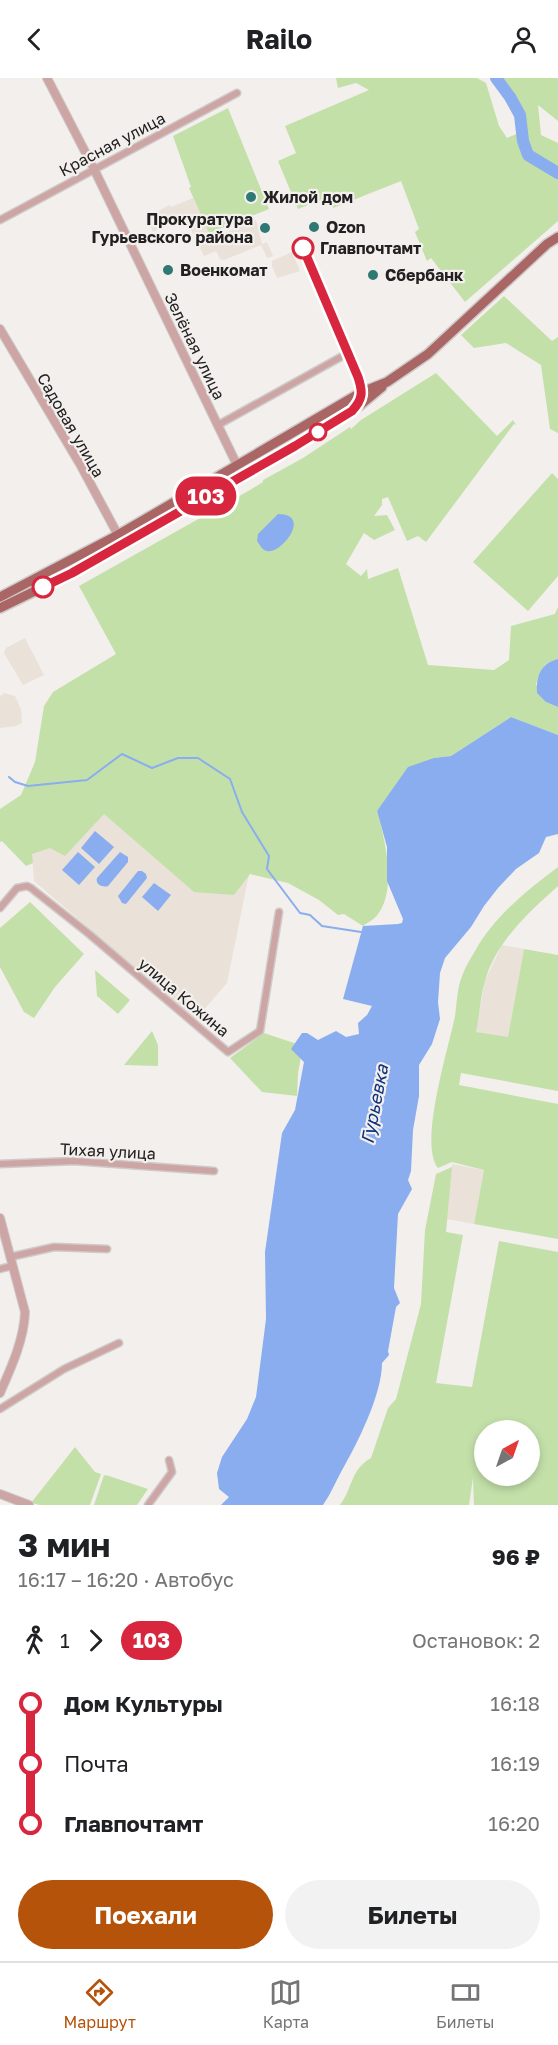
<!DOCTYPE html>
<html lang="ru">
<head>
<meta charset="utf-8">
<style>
  body { margin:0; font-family:"Golos Text",sans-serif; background:#f2f2f2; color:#202124; height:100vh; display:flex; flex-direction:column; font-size:22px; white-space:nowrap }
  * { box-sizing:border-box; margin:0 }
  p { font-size:20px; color:#757577 }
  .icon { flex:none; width:33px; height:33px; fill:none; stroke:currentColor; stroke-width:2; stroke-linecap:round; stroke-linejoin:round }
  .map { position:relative; height:1427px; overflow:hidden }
  .details { display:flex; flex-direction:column; background:#fff; flex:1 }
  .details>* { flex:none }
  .badge { padding:0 12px; border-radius:20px; font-size:21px; line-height:39px }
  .needle { width:39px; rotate:40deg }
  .tools { position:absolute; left:474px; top:1342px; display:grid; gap:12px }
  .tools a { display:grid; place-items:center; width:66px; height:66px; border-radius:50%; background:#fff; box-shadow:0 3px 9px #0003; font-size:30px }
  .map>.badge { position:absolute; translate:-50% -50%; box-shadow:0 0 0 3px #fff }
  .legs { display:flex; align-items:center; gap:9px; height:66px; padding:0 18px; font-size:20px }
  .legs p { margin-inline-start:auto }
  .headline { display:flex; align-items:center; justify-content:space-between; height:102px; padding:0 18px }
  h1 { font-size:33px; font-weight:700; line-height:45px }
  .button { display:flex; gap:12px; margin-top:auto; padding:12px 18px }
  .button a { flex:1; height:69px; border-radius:36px; background:#b45309; color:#fff; font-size:24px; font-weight:700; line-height:69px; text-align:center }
  .button a+a { background:#f2f2f2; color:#202124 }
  ul { padding:0 18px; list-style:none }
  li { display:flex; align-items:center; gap:21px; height:60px; font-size:22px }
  li i { display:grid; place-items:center; width:9px; height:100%; margin:0 8px; background:currentColor }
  li i::after { content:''; width:15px; height:15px; margin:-8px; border:4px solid; border-radius:50%; background:#fff }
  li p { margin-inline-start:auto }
  li:first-child i { background:linear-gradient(#0000 50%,currentColor 0) }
  li:last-child i { background:linear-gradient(currentColor 50%,#0000 0) }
  header { display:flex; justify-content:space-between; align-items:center; height:78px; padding:0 18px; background:#fff; font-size:27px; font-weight:700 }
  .dock { display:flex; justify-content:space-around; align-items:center; height:84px; border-top:2px solid #e0e0e0; background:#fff; font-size:16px; color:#757577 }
  .dock a { display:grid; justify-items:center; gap:3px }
  .dock .active { color:#b45309 }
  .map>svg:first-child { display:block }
</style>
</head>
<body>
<header><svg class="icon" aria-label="back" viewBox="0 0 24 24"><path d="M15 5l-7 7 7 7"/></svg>Railo<svg class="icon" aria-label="person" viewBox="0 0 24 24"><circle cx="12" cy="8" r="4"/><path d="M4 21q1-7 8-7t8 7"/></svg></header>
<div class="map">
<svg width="558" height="1427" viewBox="0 0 558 1427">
  <rect width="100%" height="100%" fill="#f2efed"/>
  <path fill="#eae1d9" d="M 193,120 L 209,154 L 212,154 L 212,160 L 256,142 L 262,166 L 267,164 L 273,178 L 267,180 L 261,167 L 224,182 L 220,181 L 216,173 L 204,178 L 185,139 L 153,154 L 146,140 L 169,127 L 171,129 Z
    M 292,174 L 300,193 L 277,200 L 272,188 L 272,183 Z
    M 25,560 L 44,597 L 23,607 L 4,575 L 6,570 Z
    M 4,615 L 15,618 L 21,631 L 22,645 L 16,648 L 0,650 L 0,618 Z
    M 40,704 L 249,796 L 227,905 L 195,942 L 34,803 L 28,721 Z
    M 502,867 L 524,871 L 508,960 L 476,954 L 485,902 Z
    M 452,1086 L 484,1092 L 474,1146 L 447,1141 Z"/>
  <path fill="#c4e0a9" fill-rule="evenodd" d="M 336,0 L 477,0 L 486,5 L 499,48 L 507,60 L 519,55 C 518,29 504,19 490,0 L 558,0 L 558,43 L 538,27 L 541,57 L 558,65 L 558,143 L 465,224 L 431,180 L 427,183 L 415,154 L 419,151 L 401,103 L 333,130 L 328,119 L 298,131 L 278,83 L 296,75 L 285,48 L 369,12 L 356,5 L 338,10 Z
    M 228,30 L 269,131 L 209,155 L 189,110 L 191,109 L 173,58 Z
    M 504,218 L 552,263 L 558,259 L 558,355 L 550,351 L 541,287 L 506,265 L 474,270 L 461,257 Z
    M 436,295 L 497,358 L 513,342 L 516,347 L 514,346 L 426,464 L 418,458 L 407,463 L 388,419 L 382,421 L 382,427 L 374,438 L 387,437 L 395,452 L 374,462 L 364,455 L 346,486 L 361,498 L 367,491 L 368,501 L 398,490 L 428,587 L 494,592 L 509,582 L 511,548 L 555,536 L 558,529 L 558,581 C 542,585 542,591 536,606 L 546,624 L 558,629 L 558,657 L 511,639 L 451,678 L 434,680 L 377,733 C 385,761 397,811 378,836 C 375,841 367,845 363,848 L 344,836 L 338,837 L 319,822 L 288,805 L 250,796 L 234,817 L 194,814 L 104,736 L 65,778 L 50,770 L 32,776 L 33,785 L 26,788 L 2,763 L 0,764 L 0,731 L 21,717 L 35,684 L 44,628 L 53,614 L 116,576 L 79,508 L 250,412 L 263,404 L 263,402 L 303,380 L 350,349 L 351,351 L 361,342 Z
    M 552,395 L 558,401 L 558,498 L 528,533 L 473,484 Z
    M 558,789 L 558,808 C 528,835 496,864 485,903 C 480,919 480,937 476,954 L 508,959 L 524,871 L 558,877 L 558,1013 L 461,995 L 459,1007 L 558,1026 L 558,1161 L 474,1146 L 484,1092 L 452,1084 L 438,1090 C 418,1066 449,969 455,938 C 457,925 457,910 462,898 C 465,890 470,881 475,873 C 494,839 527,812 558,789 Z
    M 30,824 L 84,876 L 55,909 L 34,940 L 24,934 L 0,889 L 0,850 Z
    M 95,892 L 130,922 L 118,936 L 97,918 Z
    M 152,953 L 158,967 L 158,988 L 124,987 Z
    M 264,955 L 303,968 L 298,995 L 297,1018 L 262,1014 L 230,980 Z
    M 452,1089 L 446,1154 L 463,1157 L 436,1305 L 472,1309 L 499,1163 L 558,1174 L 558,1427 L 474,1427 L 473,1400 L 469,1427 L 340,1427 C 353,1410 350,1392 371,1380 L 388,1330 L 396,1321 L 421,1226 L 425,1152 L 436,1096 ZM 484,1353 L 530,1353 L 530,1398 L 484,1398 Z
    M 75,1369 L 95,1394 L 101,1396 L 90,1427 L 40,1427 L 31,1425 Z
    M 104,1397 L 109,1398 L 148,1411 L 137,1427 L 94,1427 Z"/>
  <path fill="#89adee" d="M 278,436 C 313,436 281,477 267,473 C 262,472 260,467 257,463 L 258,456 Z
    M 558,581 L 558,629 L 546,624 L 537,615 C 536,598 541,585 558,581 Z
    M 511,639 L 558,657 L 558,756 L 546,759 L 539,775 L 516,791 L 498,810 L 484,828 L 471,849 L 445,880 L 440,895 L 438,924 L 440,941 L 432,966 L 419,987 L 419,1018 L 413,1052 L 411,1093 L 408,1102 L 412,1111 L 398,1136 L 394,1210 L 400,1225 L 396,1229 L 388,1273 L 389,1277 L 382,1285 C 382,1317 357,1366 341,1394 C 335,1405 330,1417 323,1427 L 221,1427 L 229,1419 L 219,1411 L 217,1395 L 222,1379 L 247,1341 L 256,1319 L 266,1241 L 265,1174 L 282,1055 L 295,1032 L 304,984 L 291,971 L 302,955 L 307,955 L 318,962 L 336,953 L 346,959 L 359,956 L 358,945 L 367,937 L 372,928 L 343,921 L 363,848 L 398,846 L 402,845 L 403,841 L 387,803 L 387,769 L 377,733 L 408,689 L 434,680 L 451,678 Z
    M 95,753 L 114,769 L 99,786 L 81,770 Z
    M 78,774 L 95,789 L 79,807 L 62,792 Z
    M 120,774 L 128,779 L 128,784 L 108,808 C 102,810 95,806 97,800 Z
    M 138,793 L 142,793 L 146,796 L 147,800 L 126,826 L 122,825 L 118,818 Z
    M 154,805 L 171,817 L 158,833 L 142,819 Z"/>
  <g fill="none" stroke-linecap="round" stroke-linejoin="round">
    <path stroke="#89adee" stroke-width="2" d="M 9,699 L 15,704 L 28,708 L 87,702 L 122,676 L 152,690 L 178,680 L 198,680 L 230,701 L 242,734 L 269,778 L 267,791 L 300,835 L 310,837 L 322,848 L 361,854"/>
    <path stroke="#89adee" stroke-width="12" d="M 496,0 L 510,19 L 520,37 L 523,63 L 528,77 L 558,95"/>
    <defs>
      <path id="minor" d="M 0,142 L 237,15
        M 218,347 L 348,275
        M 0,830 L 17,810 L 27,808 L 31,810 L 89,856 L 228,974 L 260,953 L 279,834
        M 0,1086 L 74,1083 L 214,1093
        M 10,1179 L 54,1169 L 107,1171
        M 0,1191 L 12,1188
        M 0,1331 L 64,1291 L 119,1265
        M 148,1427 L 172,1394 L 169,1382"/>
      <path id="tertiary" d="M 47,0 L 94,91 L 237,387
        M 0,251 L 81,388 L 118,457
        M 0,1140 L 25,1234 C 24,1262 11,1290 0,1315
        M 0,1416 L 29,1427"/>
      <path id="secondary" d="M 348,275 L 358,299 L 362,314"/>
      <path id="primary" d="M 0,519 L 118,457 L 362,314 L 387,304 L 428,276 L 547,166 L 558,159
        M 0,530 L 72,495 L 295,368 L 359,328 L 382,309"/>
    </defs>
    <use href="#minor" stroke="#cdcac8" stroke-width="9"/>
    <use href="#tertiary" stroke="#cdcac8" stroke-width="10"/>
    <use href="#secondary" stroke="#cdcac8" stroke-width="12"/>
    <use href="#primary" stroke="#cdcac8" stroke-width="12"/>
    <use href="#minor" stroke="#cda5a4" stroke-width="6"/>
    <use href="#tertiary" stroke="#cda5a4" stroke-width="8"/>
    <use href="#secondary" stroke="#b9817f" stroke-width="9"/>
    <use href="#primary" stroke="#aa6665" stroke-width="9"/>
  </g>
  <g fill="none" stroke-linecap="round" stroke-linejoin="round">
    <defs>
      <path id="line-1" d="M 43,509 L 72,495 L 295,368 L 352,333 C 363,321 363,314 358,299 L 303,170"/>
    </defs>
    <use href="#line-1" stroke="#fff" stroke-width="14"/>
    <use href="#line-1" stroke="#d7263d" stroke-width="9"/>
  </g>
  <g fill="#307873" stroke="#f2efed" stroke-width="2">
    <circle cx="251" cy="119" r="6"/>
    <circle cx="314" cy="149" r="6"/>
    <circle cx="265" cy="150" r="6"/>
    <circle cx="168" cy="192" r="6"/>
    <circle cx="373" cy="197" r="6"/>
  </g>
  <g fill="#fff" stroke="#d7263d" stroke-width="3">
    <circle cx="303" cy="170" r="10"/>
    <circle cx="318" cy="354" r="8"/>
    <circle cx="43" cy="509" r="10"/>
  </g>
  <g text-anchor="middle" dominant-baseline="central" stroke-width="4.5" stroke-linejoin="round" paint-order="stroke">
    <g font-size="16" fill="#222020" stroke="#f2efed">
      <text transform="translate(112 66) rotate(-28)">Красная улица</text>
      <text transform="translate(195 268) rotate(64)">Зелёная улица</text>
      <text transform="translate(71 347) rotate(60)">Садовая улица</text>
      <text transform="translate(184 919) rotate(40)">улица Кожина</text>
      <text transform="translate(108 1073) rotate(3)">Тихая улица</text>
    </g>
    <g font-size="16" font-weight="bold" fill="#222020" stroke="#f2efed" text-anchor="start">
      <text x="263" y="119">Жилой дом</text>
      <text x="253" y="141" text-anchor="end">Прокуратура<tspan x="253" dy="18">Гурьевского района</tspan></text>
      <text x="326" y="149">Ozon</text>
      <text x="180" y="192">Военкомат</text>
      <text x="385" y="197">Сбербанк</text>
    </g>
    <g font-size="16" font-weight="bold" fill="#222020" stroke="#f2efed" text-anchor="start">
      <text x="320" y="170">Главпочтамт</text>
    </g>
    <g font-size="18" font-style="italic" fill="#0d337d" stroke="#f2efed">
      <text transform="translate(374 1026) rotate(-79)">Гурьевка</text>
    </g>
  </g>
</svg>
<div class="tools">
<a><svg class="needle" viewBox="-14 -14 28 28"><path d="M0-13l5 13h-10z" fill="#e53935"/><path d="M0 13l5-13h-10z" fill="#757577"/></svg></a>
</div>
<b class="badge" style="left:206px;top:418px;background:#d7263d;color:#fff">103</b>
</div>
<section class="details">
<div class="headline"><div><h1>3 мин</h1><p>16:17 – 16:20 · Автобус</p></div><b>96 ₽</b></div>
<div class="legs"><svg class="icon" aria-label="walk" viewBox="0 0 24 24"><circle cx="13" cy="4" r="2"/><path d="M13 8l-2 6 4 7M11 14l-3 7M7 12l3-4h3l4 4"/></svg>1<svg class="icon" aria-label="forward" viewBox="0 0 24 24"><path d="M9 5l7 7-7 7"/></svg><b class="badge" style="background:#d7263d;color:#fff">103</b><p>Остановок: 2</p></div>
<ul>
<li><i style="color:#d7263d"></i><b>Дом Культуры</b><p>16:18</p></li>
<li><i style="color:#d7263d"></i><span>Почта</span><p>16:19</p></li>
<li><i style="color:#d7263d"></i><b>Главпочтамт</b><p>16:20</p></li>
</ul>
<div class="button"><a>Поехали</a><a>Билеты</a></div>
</section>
<nav class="dock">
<a class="active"><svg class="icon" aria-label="directions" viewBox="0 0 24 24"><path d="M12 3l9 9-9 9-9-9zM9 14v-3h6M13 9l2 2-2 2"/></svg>Маршрут</a>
<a><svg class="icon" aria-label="map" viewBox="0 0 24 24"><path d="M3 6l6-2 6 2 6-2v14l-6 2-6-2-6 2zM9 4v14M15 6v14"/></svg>Карта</a>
<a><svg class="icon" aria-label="tickets" viewBox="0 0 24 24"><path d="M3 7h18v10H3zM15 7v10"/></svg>Билеты</a>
</nav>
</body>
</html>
